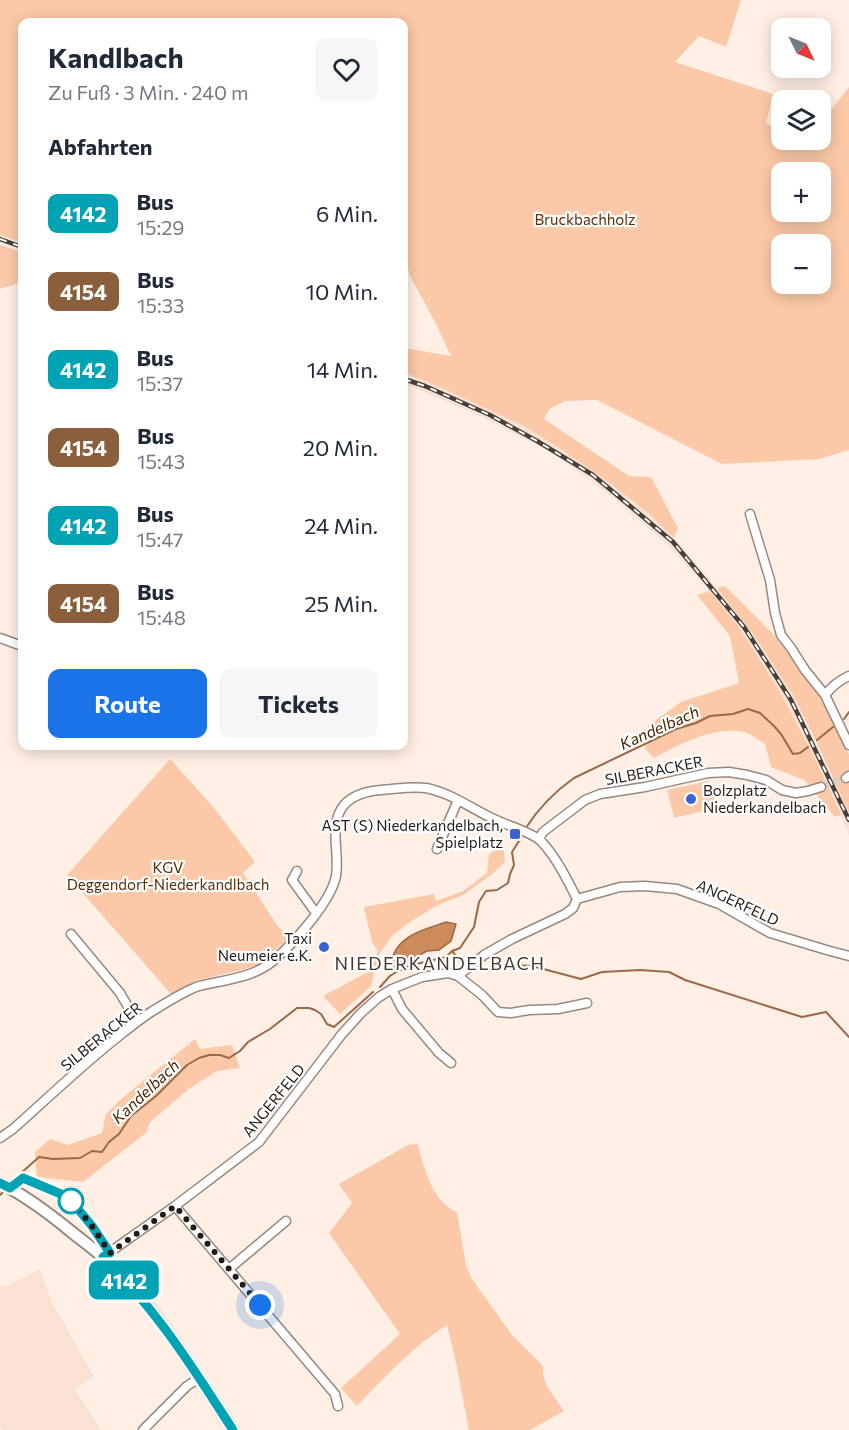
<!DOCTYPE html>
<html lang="de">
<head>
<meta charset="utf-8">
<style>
  body { margin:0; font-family:Commissioner,sans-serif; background:#f6f6f7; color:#1f2937; height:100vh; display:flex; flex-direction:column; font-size:22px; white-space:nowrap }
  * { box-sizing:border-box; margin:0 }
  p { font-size:20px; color:#747a83 }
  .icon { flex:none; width:33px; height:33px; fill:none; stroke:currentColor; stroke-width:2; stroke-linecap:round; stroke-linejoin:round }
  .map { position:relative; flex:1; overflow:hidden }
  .panel { position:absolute; left:18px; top:18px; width:390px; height:732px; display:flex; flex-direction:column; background:#fff; border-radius:12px; box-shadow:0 3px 15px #0003 }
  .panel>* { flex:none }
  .badge { padding:0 12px; border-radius:9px; font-size:21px; line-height:39px }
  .needle { width:39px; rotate:133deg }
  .fabs { position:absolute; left:771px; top:18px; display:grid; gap:12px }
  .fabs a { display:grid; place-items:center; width:60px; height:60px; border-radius:12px; background:#fff; box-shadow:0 3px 15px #0003; font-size:30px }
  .you { position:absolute; width:30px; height:30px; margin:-15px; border:4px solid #fff; border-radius:50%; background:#1a73e8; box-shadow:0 0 0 9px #1a73e833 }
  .map>.badge { position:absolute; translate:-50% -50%; box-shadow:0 0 0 3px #fff }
  h2 { padding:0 30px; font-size:22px; line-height:54px }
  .round { display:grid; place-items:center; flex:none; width:63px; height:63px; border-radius:12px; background:#f6f6f7 }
  .summary { display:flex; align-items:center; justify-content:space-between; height:102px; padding:0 30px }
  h1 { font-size:28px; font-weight:700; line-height:45px }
  .primary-button { display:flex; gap:12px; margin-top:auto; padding:12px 30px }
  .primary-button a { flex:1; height:69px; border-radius:12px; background:#1a73e8; color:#fff; font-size:24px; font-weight:700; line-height:69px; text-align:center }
  .primary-button a+a { background:#f6f6f7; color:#1f2937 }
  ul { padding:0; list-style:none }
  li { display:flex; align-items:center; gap:18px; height:78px; padding:0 30px }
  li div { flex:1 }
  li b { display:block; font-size:22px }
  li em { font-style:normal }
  li .badge { min-width:66px; font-weight:700; text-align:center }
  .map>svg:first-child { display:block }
</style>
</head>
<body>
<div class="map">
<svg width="849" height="1430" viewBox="0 0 849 1430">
  <rect width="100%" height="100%" fill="#ffefe4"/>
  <path fill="#f9e2d3" d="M 404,373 L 428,382 L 524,426 L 559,448 L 611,484 L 648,513 L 674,538 L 717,588 L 757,640 L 794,697 L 845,803 L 849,813 L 849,835 L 830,790 L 797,721 L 740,630 L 710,591 L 668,545 L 615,499 L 553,453 L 484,418 L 404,383 Z
    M 40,1269 L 51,1300 L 94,1377 L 75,1389 L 101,1430 L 3,1430 L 0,1427 L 0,1285 L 4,1287 Z"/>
  <path fill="#fbc9a8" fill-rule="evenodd" d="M 0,0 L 741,0 L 726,47 L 699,36 L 675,62 L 773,94 L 766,123 L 781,131 L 782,140 L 798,140 L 805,143 L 807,140 L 820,140 L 821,123 L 849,87 L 849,450 L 819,459 L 722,464 L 597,400 L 565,401 L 549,409 L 544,419 L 629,476 L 651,477 L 678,528 L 674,538 L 648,513 L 611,484 L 559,448 L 524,426 L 428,382 L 404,373 L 404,348 L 451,356 L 436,324 L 409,274 L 404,237 L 404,22 L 22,22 L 22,243 L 0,235 ZM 782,172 L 820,172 L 820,212 L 782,212 ZM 820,244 L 820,284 L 782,284 L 782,244 Z
    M 0,245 L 22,252 L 22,282 L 0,289 Z
    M 725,586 L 773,634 L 798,665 L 831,712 L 849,754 L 849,813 L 818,745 L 794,697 L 757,640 L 717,588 Z
    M 710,591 C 720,604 732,617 741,631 C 781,689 813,751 841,815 L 835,817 L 804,780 L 771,767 L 765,744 C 759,740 751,734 744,732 C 713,726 681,744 654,758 L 645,749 L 648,726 L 681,702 L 739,683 L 730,636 L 697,595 Z
    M 170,759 L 215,809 L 255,862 L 243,873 L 277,925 L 289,938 L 257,966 L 195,981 L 171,994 L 67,875 Z
    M 709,781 L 716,808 L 674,818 L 667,790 Z
    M 503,846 L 505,862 L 491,875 L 463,895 L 436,906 L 410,922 L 393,935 L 380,953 L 371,986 L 340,1014 L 323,996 L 368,972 L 378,951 L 372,942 L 364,907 L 434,894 L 436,901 L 463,891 L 487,873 L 489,854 Z
    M 195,1039 L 200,1049 L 232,1045 L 240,1068 L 217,1071 L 189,1089 L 150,1122 L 146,1133 L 83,1182 L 37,1177 L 35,1152 L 50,1139 L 68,1145 L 102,1133 L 106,1114 L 120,1100 Z
    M 417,1144 C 425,1168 431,1201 457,1212 L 466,1266 L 472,1279 L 511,1334 L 543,1366 C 541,1383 555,1397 564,1411 L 530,1430 L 469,1430 L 455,1358 L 447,1325 C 412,1347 385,1377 357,1406 L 341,1388 L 400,1334 L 329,1233 L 352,1203 L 339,1184 L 408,1145 Z"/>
  <path fill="#cd8a5a" stroke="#9a6946" stroke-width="1.5" d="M 446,922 L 456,924 L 451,941 L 439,950 L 427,951 L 394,969 L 391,962 C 397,935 423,930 446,922 Z"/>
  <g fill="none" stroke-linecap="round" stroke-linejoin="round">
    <path stroke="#9a6946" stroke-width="2" d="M 844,719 L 849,712
      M 817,740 L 833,727
      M 525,829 C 538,809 554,792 574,778 L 676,729 L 696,723 L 710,716 L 733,714 L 748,709 L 760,713 L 774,726 L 781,734 L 793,754 L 800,753 L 808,747
      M 452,951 L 461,962 L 466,965
      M 471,967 L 475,969 L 492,971 L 514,965 L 532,966 L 581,979 L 602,972 L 640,970 L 669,972 L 685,980 L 802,1017 L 826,1012 L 849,1037
      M 380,987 L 390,976 L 398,971 L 412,965 L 446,957 L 452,951 L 460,948 L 474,927 L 479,902 L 486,891 L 497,890 L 508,883 L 510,874 L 514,865 L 512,852 L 521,838
      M 20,1174 L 39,1157 L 53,1159 L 80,1158 L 92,1151 L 102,1152 L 109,1142 L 119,1134 L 131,1116 L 156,1096 L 187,1065 L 199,1058 L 209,1055 L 220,1055 L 229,1058 L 240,1051 L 248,1042 L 270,1029 L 297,1008 L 309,1008 L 315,1010 L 321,1014 L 327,1024 L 334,1027 L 373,992
      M 0,1195 L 3,1192"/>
    <path stroke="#decfc5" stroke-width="8" stroke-dasharray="8 4" stroke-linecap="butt" d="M 821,787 L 846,778"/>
    <defs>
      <path id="minor" d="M 750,514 L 770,580 L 775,613 L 781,635 L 791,648 L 805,670 L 825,695 L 849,745
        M 0,638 L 22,646
        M 825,695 C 832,686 838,681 849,676
        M 846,778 L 849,776
        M 539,839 L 543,832 L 585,800 L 600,794 L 645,787 L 708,773 L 729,772 L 747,775 L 766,780 L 782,790 L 796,793 L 808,791 L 821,787
        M 437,849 L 458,800
        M 297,871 L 292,880 L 316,913
        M 71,934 L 120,993 L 137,1022
        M 458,976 L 482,995 L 498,1012 L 511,1013 L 529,1010 L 558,1009 L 587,1003
        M 392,989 L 402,1009 L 439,1053 L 451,1063
        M 0,1138 L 13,1129 C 48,1098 82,1065 119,1036 C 129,1028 140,1019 151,1012 C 164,1004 186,990 199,986 C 223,980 252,978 272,962 C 293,944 331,902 336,876 C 340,853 328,824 344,805 C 354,794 367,791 381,790 C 396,789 411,786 426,788 C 452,793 473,810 496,820 C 507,825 533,833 541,841 C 556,857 567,879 577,899
        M 10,1188 L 23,1178 L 68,1197 L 92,1225 L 110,1253
        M 175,1206 L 335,1394 L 338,1406
        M 103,1257 L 175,1206 L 259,1142 L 342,1034 L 361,1013 L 379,997 L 392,989 L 422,977 L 448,973 L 458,976 L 484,955 L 512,939 L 565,914 L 573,908 L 577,899 L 620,887 L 645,886 L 677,889 L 719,904 L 770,933 L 830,951 L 849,956
        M 229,1269 L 286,1221
        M 143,1430 L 187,1386 L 199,1378"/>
      <path id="major" d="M 0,1183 C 24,1195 47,1212 68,1229 C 80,1239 93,1248 104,1258 C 156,1308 194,1370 233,1430"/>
    </defs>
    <use href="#minor" stroke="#97887f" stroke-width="11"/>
    <use href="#major" stroke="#97887f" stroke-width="14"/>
    <use href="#minor" stroke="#fff" stroke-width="8"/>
    <use href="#major" stroke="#fff" stroke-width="10"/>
    <defs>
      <path id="rail" d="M 0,239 L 22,247
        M 404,379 L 425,386 L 490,415 L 537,441 L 593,475 L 673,542 L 744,627 L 791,700 L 849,820"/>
    </defs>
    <use href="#rail" stroke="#473f3a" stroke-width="4.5"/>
    <use href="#rail" stroke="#fff" stroke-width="2" stroke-dasharray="7" stroke-linecap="butt"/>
  </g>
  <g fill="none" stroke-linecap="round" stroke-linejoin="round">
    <defs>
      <path id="line" d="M 0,1183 L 10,1188 L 23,1178 L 68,1197 L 92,1226 L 110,1253 L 103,1257 C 121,1276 139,1295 155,1316 C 184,1352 208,1392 233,1430"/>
    </defs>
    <use href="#line" stroke="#fff" stroke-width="14"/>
    <use href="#line" stroke="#00a3b4" stroke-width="9"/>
    <path stroke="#221c18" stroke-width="6" stroke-dasharray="0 10.8" d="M 71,1201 L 68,1197 L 92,1226 L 110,1253 L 175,1206 L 260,1305"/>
  </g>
  <g fill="#3962d3" stroke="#fff" stroke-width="2">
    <circle cx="691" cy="799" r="6"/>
    <rect x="509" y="828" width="12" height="12" rx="3"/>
    <circle cx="324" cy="947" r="6"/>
  </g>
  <circle fill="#fff" stroke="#00a3b4" stroke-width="3" cx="71" cy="1201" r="12"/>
  <g text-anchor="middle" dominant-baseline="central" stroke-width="4.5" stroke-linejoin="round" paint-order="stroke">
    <g font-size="15" fill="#5b2e08" stroke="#fff">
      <text x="585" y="219">Bruckbachholz</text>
      <text x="168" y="867">KGV<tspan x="168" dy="17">Deggendorf-Niederkandlbach</tspan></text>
    </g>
    <g font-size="15" fill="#221c18" stroke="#fff">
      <text transform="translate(654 770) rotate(-11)">SILBERACKER</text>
      <text transform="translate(738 902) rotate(25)">ANGERFELD</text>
      <text transform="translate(101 1036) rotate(-39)">SILBERACKER</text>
      <text transform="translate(273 1100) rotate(-51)">ANGERFELD</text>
    </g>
    <g font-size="15" fill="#221c18" stroke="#fff" text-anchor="end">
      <text x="703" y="790" text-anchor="start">Bolzplatz<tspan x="703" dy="17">Niederkandelbach</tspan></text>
      <text x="503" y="825">AST (S) Niederkandelbach,<tspan x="503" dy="17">Spielplatz</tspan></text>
      <text x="312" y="938">Taxi<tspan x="312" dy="17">Neumeier e.K.</tspan></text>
    </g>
    <g font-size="16" font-style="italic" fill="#4f2300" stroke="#fff">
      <text transform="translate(659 727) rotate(-24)">Kandelbach</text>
      <text transform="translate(145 1091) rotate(-43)">Kandelbach</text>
    </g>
    <g font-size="18" letter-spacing="1.5" fill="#473a32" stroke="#fff">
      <text x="440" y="963">NIEDERKANDELBACH</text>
    </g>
  </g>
</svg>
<div class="fabs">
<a><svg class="needle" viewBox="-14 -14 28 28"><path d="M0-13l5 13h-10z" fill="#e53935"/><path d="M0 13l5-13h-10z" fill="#747a83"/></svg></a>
<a><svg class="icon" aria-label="layers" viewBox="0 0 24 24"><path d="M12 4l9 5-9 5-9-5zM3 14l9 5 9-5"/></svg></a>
<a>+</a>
<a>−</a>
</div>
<div class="you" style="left:260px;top:1305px"></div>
<b class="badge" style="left:124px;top:1280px;background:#00a3b4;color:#fff">4142</b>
<section class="panel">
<div class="summary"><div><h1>Kandlbach</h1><p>Zu Fuß · 3 Min. · 240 m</p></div><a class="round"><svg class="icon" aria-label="heart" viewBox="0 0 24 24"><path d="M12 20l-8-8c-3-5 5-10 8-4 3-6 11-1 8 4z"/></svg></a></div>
<h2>Abfahrten</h2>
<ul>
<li><span class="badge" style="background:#00a3b4;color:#fff">4142</span><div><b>Bus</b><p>15:29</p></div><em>6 Min.</em></li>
<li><span class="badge" style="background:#8b5e3c;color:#fff">4154</span><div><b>Bus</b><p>15:33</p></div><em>10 Min.</em></li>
<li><span class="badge" style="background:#00a3b4;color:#fff">4142</span><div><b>Bus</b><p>15:37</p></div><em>14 Min.</em></li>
<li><span class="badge" style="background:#8b5e3c;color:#fff">4154</span><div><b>Bus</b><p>15:43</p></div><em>20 Min.</em></li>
<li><span class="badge" style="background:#00a3b4;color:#fff">4142</span><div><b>Bus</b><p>15:47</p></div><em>24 Min.</em></li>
<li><span class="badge" style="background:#8b5e3c;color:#fff">4154</span><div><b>Bus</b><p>15:48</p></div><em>25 Min.</em></li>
</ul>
<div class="primary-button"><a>Route</a><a>Tickets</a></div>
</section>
</div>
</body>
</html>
